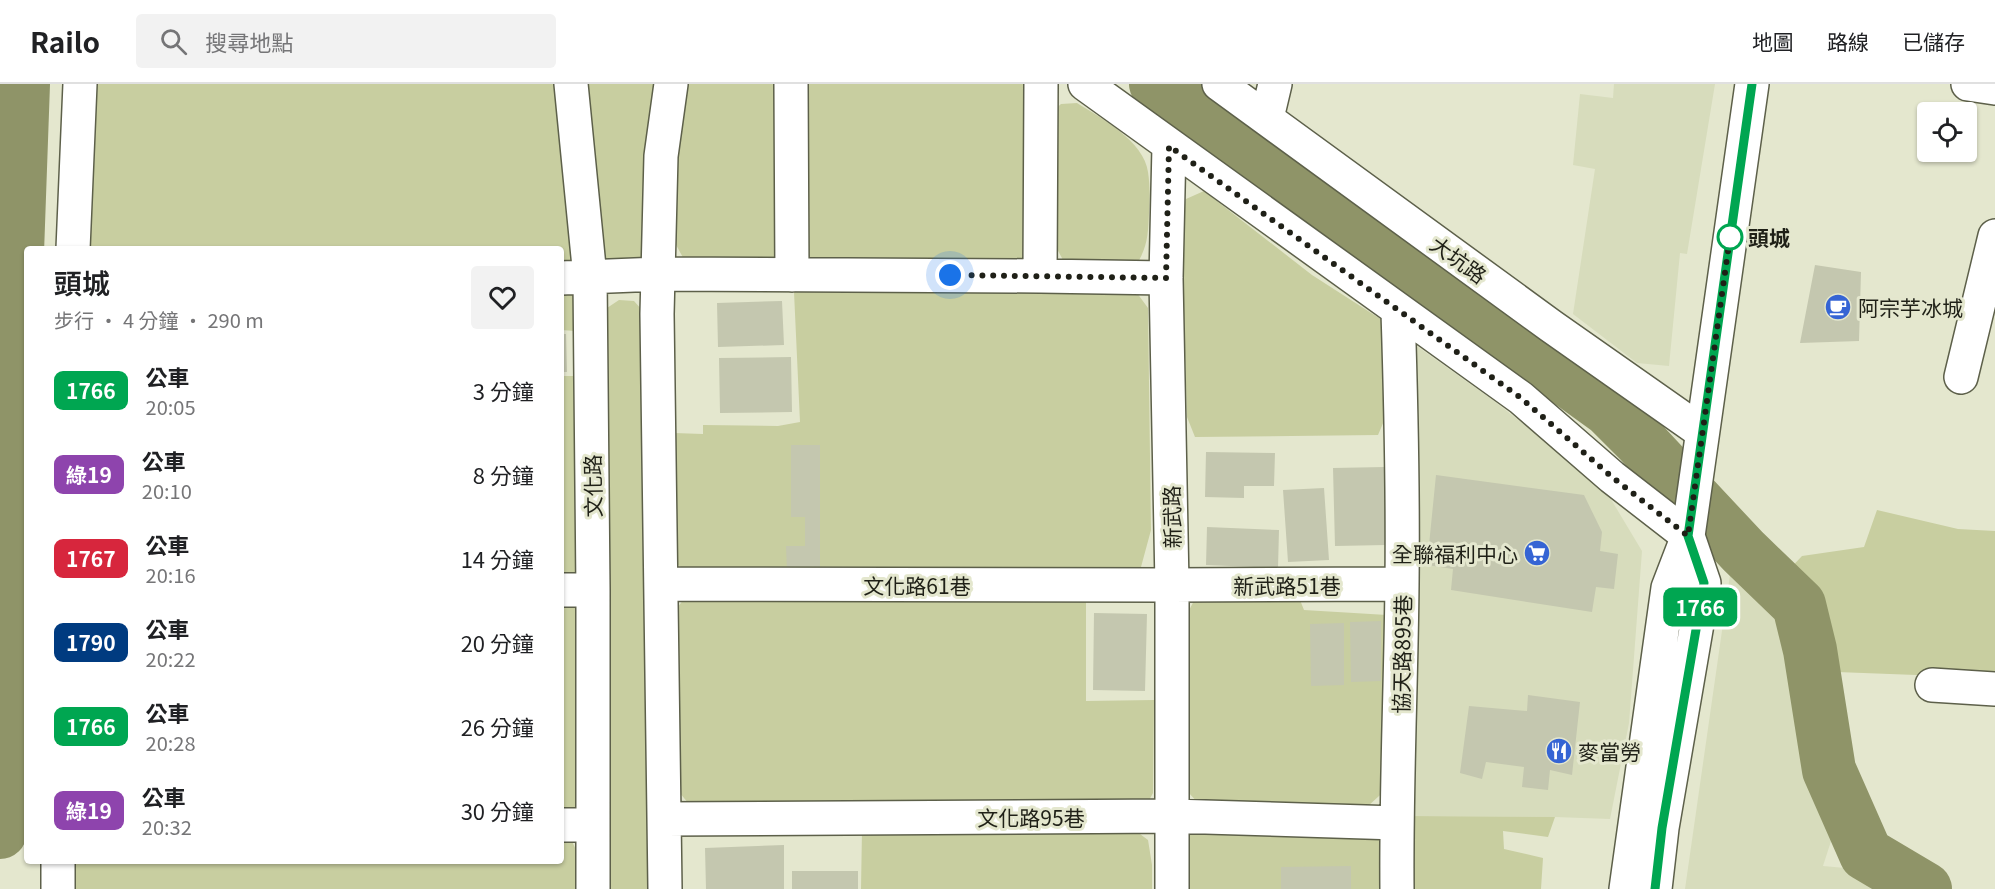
<!DOCTYPE html>
<html lang="zh-TW">
<head>
<meta charset="utf-8">
<style>
  body { margin:0; font-family:Georgia,"Noto Sans TC",serif; background:#f2f2f2; color:#202124; height:100vh; display:flex; flex-direction:column; font-size:22px; white-space:nowrap }
  * { box-sizing:border-box; margin:0 }
  p { font-size:20px; color:#757577 }
  .icon { flex:none; width:33px; height:33px; fill:none; stroke:currentColor; stroke-width:2; stroke-linecap:round; stroke-linejoin:round }
  .map { position:relative; flex:1; overflow:hidden }
  .details { position:absolute; left:24px; top:162px; width:540px; height:618px; display:flex; flex-direction:column; background:#fff; border-radius:6px; box-shadow:0 2px 4px #0004 }
  .details>* { flex:none }
  .badge { padding:0 12px; border-radius:9px; font-size:21px; line-height:39px }
  .controls { position:absolute; left:1917px; top:18px; display:grid; gap:12px }
  .controls a { display:grid; place-items:center; width:60px; height:60px; border-radius:6px; background:#fff; box-shadow:0 2px 4px #0004; font-size:30px }
  .you { position:absolute; width:30px; height:30px; margin:-15px; border:4px solid #fff; border-radius:50%; background:#1a73e8; box-shadow:0 0 0 9px #1a73e833 }
  .map>.badge { position:absolute; translate:-50% -50%; box-shadow:0 0 0 3px #fff }
  .round { display:grid; place-items:center; flex:none; width:63px; height:63px; border-radius:6px; background:#f2f2f2 }
  .headline { display:flex; align-items:center; justify-content:space-between; height:102px; padding:0 30px }
  h1 { font-size:28px; font-weight:600; line-height:45px }
  ul { padding:0; list-style:none }
  li { display:flex; align-items:center; gap:18px; height:84px; padding:0 30px }
  li div { flex:1 }
  li b { display:block; font-size:22px }
  li em { font-style:normal }
  li .badge { min-width:66px; font-weight:700; text-align:center }
  header { display:flex; align-items:center; gap:36px; box-sizing:border-box; height:84px; padding:0 30px; background:#fff; border-bottom:2px solid #e0e0e0 }
  header strong { font-size:28px }
  nav { display:flex; gap:33px; margin-inline-start:auto; font-size:21px }
  .search { width:420px; height:54px; background:#f2f2f2; display:flex; align-items:center; gap:15px; box-sizing:border-box; padding:0 21px; border-radius:6px; color:#757577; font-size:22px }
  .map>svg:first-child { display:block }
</style>
</head>
<body>
<header>
<strong>Railo</strong>
<div class="search"><svg class="icon" aria-label="search" viewBox="0 0 24 24"><circle cx="10" cy="10" r="6"/><path d="M15 15l6 6"/></svg>搜尋地點</div>
<nav><a>地圖</a><a>路線</a><a>已儲存</a></nav>
</header>
<div class="map">
<svg width="1995" height="805" viewBox="0 0 1995 805">
  <rect width="100%" height="100%" fill="#e4e7ce"/>
  <path fill="#d7dcbc" d="M 1614,0 L 1715,0 L 1687,170 L 1680,169 L 1669,282 L 1637,279 L 1573,230 L 1595,85 L 1573,81 L 1580,10 L 1613,14 Z
    M 1411,258 L 1494,317 L 1603,402 L 1642,467 L 1629,639 L 1610,735 L 1555,733 L 1409,732 Z
    M 1730,491 L 1777,521 L 1801,556 L 1804,643 L 1833,737 L 1828,750 L 1832,754 L 1823,782 L 1845,784 L 1872,784 L 1909,805 L 1685,805 Z"/>
  <path fill="#c8cea0" d="M 96,0 L 558,0 L 576,173 L 568,184 L 561,184 L 561,165 L 86,165 Z
    M 583,0 L 659,0 L 645,176 L 611,184 L 602,169 Z
    M 688,0 L 779,0 L 782,166 L 768,181 L 687,181 L 674,157 L 672,104 Z
    M 799,0 L 1030,0 L 1028,165 L 1014,185 L 810,177 L 802,152 Z
    M 1077,19 C 1101,34 1144,57 1148,88 C 1150,101 1150,116 1149,129 C 1148,149 1148,161 1138,178 L 1063,176 L 1056,163 L 1052,28 L 1061,20 Z
    M 1204,107 L 1312,191 L 1382,236 L 1393,316 L 1378,351 L 1195,353 L 1187,333 L 1181,135 L 1186,115 Z
    M 989,204 L 1137,209 L 1148,224 L 1151,446 L 1141,483 L 1029,487 L 695,492 L 678,481 L 674,349 L 703,350 L 703,341 L 778,342 L 800,338 L 794,208 Z
    M 561,207 L 579,211 L 575,247 L 561,246 Z
    M 619,216 L 634,217 L 642,226 L 649,805 L 607,805 L 603,235 L 607,224 Z
    M 561,292 L 580,292 L 577,493 L 561,499 Z
    M 1877,426 L 1958,445 L 1995,447 L 1995,594 L 1837,588 L 1829,532 L 1783,492 L 1802,472 L 1864,463 Z
    M 688,510 L 1086,510 L 1086,617 L 1154,616 L 1153,709 L 1146,722 L 694,726 L 679,708 L 677,524 Z
    M 1197,511 L 1298,511 L 1304,526 L 1387,531 L 1389,703 L 1368,722 L 1201,722 L 1187,707 L 1189,686 L 1186,532 Z
    M 561,517 L 572,517 L 583,532 L 582,722 L 561,734 Z
    M 1409,732 L 1555,733 L 1548,753 L 1503,747 L 1504,765 L 1543,774 L 1541,805 L 1411,805 Z
    M 1205,742 L 1381,748 L 1388,805 L 1182,805 L 1184,751 Z
    M 862,746 L 1136,747 L 1148,756 L 1152,781 L 1152,805 L 861,805 Z
    M 561,752 L 570,753 L 577,768 L 583,805 L 68,805 L 73,777 L 561,777 Z"/>
  <g fill="none" stroke-linecap="round" stroke-linejoin="round">
    <path stroke="#8f9468" stroke-width="54" d="M 1156,0 L 1608,325 L 1641,358 L 1743,467 L 1799,521 L 1810,566 L 1829,686 L 1866,770 L 1925,805
      M 0,748 L 7,450 L 23,0"/>
  </g>
  <path fill="#c4c7af" d="M 1815,181 L 1861,188 L 1859,257 L 1800,259 Z
    M 782,217 L 784,261 L 718,263 L 717,219 Z
    M 561,250 L 566,250 L 567,288 L 561,288 Z
    M 791,273 L 792,328 L 720,329 L 719,274 Z
    M 791,361 L 820,361 L 820,487 L 787,487 L 786,462 L 805,462 L 805,433 L 791,433 Z
    M 1206,368 L 1275,369 L 1274,402 L 1244,402 L 1244,414 L 1205,413 Z
    M 1385,383 L 1386,461 L 1335,462 L 1333,384 Z
    M 1436,391 L 1584,411 L 1602,448 L 1600,467 L 1618,470 L 1614,505 L 1596,503 L 1592,528 L 1451,506 L 1453,485 L 1427,481 Z
    M 1324,404 L 1329,476 L 1288,478 L 1283,406 Z
    M 1207,443 L 1279,446 L 1278,484 L 1206,481 Z
    M 1094,529 L 1147,530 L 1145,607 L 1093,606 Z
    M 1381,537 L 1381,597 L 1351,598 L 1350,538 Z
    M 1344,539 L 1344,601 L 1311,602 L 1310,540 Z
    M 1528,611 L 1580,618 L 1572,691 L 1550,686 L 1548,706 L 1522,703 L 1524,683 L 1486,678 L 1482,695 L 1460,689 L 1469,622 L 1527,627 Z
    M 784,761 L 784,805 L 706,805 L 705,764 Z
    M 1351,782 L 1351,805 L 1281,805 L 1281,783 Z
    M 792,787 L 858,787 L 858,805 L 792,805 Z"/>
  <g fill="none" stroke-linecap="round" stroke-linejoin="round">
    <defs>
      <path id="minor" d="M 571,0 L 590,193 L 593,506 L 593,805
        M 791,0 L 792,191
        M 1085,0 L 1521,314 L 1612,393 L 1688,452
        M 1219,0 L 1551,242 L 1702,348
        M 1968,0 L 1995,4
        M 1267,34 L 1275,0
        M 1169,62 L 1166,194 L 1172,501 L 1172,805
        M 73,165 L 80,0
        M 1040,192 L 1041,0
        M 561,194 L 659,190 L 1040,192 L 1166,194
        M 1961,293 L 1995,152
        M 661,500 L 1172,501 L 1402,500
        M 561,506 L 593,506
        M 1932,601 L 1995,605
        M 665,735 L 1172,732 L 1397,739
        M 561,741 L 592,741
        M 58,805 L 58,777
        M 665,805 L 657,230 L 661,72 L 671,0
        M 1397,805 C 1396,703 1401,602 1402,500 C 1403,409 1401,318 1398,228"/>
      <path id="major" d="M 1626,805 L 1668,504 L 1688,452 L 1752,0
        M 1655,805 L 1662,744 L 1704,499 L 1688,452"/>
    </defs>
    <use href="#minor" stroke="#5d604a" stroke-width="36"/>
    <use href="#major" stroke="#5d604a" stroke-width="36"/>
    <use href="#minor" stroke="#fff" stroke-width="33"/>
    <use href="#major" stroke="#fff" stroke-width="33"/>
  </g>
  <g fill="none" stroke-linecap="round" stroke-linejoin="round">
    <defs>
      <path id="line" d="M 1655,805 L 1662,744 L 1704,499 L 1688,452 L 1752,0"/>
    </defs>
    <use href="#line" stroke="#fff" stroke-width="14"/>
    <use href="#line" stroke="#00a651" stroke-width="9"/>
    <path stroke="#1f2017" stroke-width="6" stroke-dasharray="0 10.8" d="M 950,191 L 1166,194 L 1169,62 L 1521,314 L 1612,393 L 1688,452 L 1730,153"/>
  </g>
  <defs>
    <symbol id="cafe-disc" viewBox="-11 -11 22 22"><circle r="9.5" fill="#3564d4" stroke="#e4e7ce"/><path d="M-5.5-4.5H6V0H3Q3 3.5 0 3.5H-2.5Q-5.5 3.5-5.5 0ZM3-3.2v2h1.7v-2ZM-6 4.5H4V6H-6Z" fill="#fff"/></symbol>
    <symbol id="supermarket-disc" viewBox="-11 -11 22 22"><circle r="9.5" fill="#3564d4" stroke="#e4e7ce"/><path d="M-6-5.5h2.5l.6 2H6L4.5 2H-2.5L-4.4-4H-6ZM-1.5 3.2a1.3 1.3 0 1 0 .1 0ZM3 3.2a1.3 1.3 0 1 0 .1 0Z" fill="#fff"/></symbol>
    <symbol id="restaurant-disc" viewBox="-11 -11 22 22"><circle r="9.5" fill="#3564d4" stroke="#e4e7ce"/><path d="M-5-6h1v4h1v-4h1v4h1v-4h1v5L-1.5 .5V6h-2V.5L-5-1ZM5-6V6H3V1.5H1.5Q1.5-4 5-6Z" fill="#fff"/></symbol>
  </defs>
  <g fill-rule="evenodd">
    <use href="#cafe-disc" x="1823" y="208" width="30" height="30"/>
    <use href="#supermarket-disc" x="1522" y="454" width="30" height="30"/>
    <use href="#restaurant-disc" x="1544" y="652" width="30" height="30"/>
  </g>
  <circle fill="#fff" stroke="#00a651" stroke-width="3" cx="1730" cy="153" r="12"/>
  <g text-anchor="middle" dominant-baseline="central" stroke-width="6" stroke-linejoin="round" paint-order="stroke">
    <g font-size="21" font-weight="bold" fill="#1f2017" stroke="#e4e7ce" text-anchor="start">
      <text x="1748" y="153">頭城</text>
    </g>
    <g font-size="21" fill="#1f2017" stroke="#e4e7ce">
      <text transform="translate(1459 175) rotate(36)">大坑路</text>
      <text transform="translate(592 402) rotate(-91)">文化路</text>
      <text transform="translate(1171 433) rotate(-91)">新武路</text>
      <text x="917" y="501">文化路61巷</text>
      <text x="1287" y="501">新武路51巷</text>
      <text transform="translate(1401 570) rotate(-89)">協天路895巷</text>
      <text x="1031" y="733">文化路95巷</text>
    </g>
    <g font-size="21" fill="#1f2017" stroke="#e4e7ce" text-anchor="start">
      <text x="1858" y="223">阿宗芋冰城</text>
      <text x="1518" y="469" text-anchor="end">全聯福利中心</text>
      <text x="1578" y="667">麥當勞</text>
    </g>
  </g>
</svg>
<div class="controls">
<a><svg class="icon" aria-label="locate" viewBox="0 0 24 24"><circle cx="12" cy="12" r="6"/><path d="M12 2v4M12 18v4M2 12h4M18 12h4"/></svg></a>
</div>
<div class="you" style="left:950px;top:191px"></div>
<b class="badge" style="left:1700px;top:523px;background:#00a651;color:#fff">1766</b>
<section class="details">
<div class="headline"><div><h1>頭城</h1><p>步行 · 4 分鐘 · 290 m</p></div><a class="round"><svg class="icon" aria-label="heart" viewBox="0 0 24 24"><path d="M12 20l-8-8c-3-5 5-10 8-4 3-6 11-1 8 4z"/></svg></a></div>
<ul>
<li><span class="badge" style="background:#00a651;color:#fff">1766</span><div><b>公車</b><p>20:05</p></div><em>3 分鐘</em></li>
<li><span class="badge" style="background:#8e44ad;color:#fff">綠19</span><div><b>公車</b><p>20:10</p></div><em>8 分鐘</em></li>
<li><span class="badge" style="background:#d7263d;color:#fff">1767</span><div><b>公車</b><p>20:16</p></div><em>14 分鐘</em></li>
<li><span class="badge" style="background:#003b80;color:#fff">1790</span><div><b>公車</b><p>20:22</p></div><em>20 分鐘</em></li>
<li><span class="badge" style="background:#00a651;color:#fff">1766</span><div><b>公車</b><p>20:28</p></div><em>26 分鐘</em></li>
<li><span class="badge" style="background:#8e44ad;color:#fff">綠19</span><div><b>公車</b><p>20:32</p></div><em>30 分鐘</em></li>
</ul>
</section>
</div>
</body>
</html>
